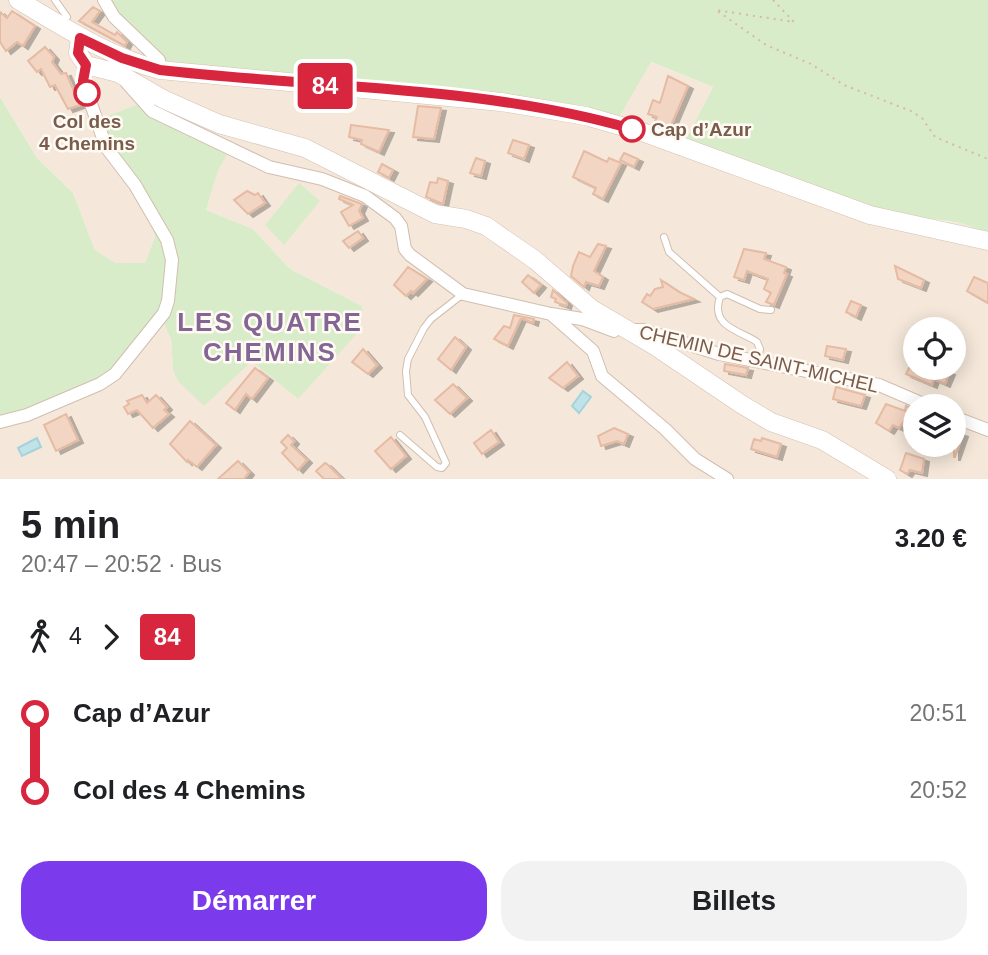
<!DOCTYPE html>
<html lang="fr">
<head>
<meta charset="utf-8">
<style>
  body { margin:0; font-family:Arial,sans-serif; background:#f2f2f2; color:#202124; height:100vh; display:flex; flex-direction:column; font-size:26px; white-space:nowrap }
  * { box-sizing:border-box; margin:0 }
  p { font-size:23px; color:#757577 }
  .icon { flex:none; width:38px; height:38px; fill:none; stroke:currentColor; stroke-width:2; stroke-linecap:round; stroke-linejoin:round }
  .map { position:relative; height:479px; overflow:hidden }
  .panel { display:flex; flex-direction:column; background:#fff; flex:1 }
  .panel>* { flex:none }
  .badge { padding:0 14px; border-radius:5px; font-size:24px; line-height:46px }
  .controls { position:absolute; left:903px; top:317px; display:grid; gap:14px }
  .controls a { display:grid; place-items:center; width:63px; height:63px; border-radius:50%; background:#fff; box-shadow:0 4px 18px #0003; font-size:35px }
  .map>.badge { position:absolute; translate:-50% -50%; box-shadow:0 0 0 4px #fff }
  .legs { display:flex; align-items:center; gap:10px; height:77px; padding:0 21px; font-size:23px }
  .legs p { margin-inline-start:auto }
  .summary { display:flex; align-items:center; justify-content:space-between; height:119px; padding:0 21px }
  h1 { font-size:38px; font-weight:800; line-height:52px }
  .primary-button { display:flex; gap:14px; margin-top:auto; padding:14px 21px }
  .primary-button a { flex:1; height:80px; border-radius:28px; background:#7c3aed; color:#fff; font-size:28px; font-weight:800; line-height:80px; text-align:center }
  .primary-button a+a { background:#f2f2f2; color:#202124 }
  ul { padding:0 21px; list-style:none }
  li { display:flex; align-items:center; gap:24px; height:77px; font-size:26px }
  li i { display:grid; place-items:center; width:10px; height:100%; margin:0 9px; background:currentColor }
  li i::after { content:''; width:18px; height:18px; margin:-9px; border:5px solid; border-radius:50%; background:#fff }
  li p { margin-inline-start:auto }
  li:first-child i { background:linear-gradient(#0000 50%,currentColor 0) }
  li:last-child i { background:linear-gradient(currentColor 50%,#0000 0) }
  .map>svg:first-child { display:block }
</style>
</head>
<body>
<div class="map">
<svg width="988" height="479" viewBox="0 0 988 479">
  <defs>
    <filter id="shadow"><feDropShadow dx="5" dy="3" stdDeviation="0" flood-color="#0004"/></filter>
  </defs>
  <rect width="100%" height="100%" fill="#fdf6ec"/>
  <path fill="#f5e8da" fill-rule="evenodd" d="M 0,0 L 110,0 L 617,119 L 650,62 L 713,87 L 684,143 L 923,220 L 961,223 L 988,233 L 988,479 L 0,479 L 0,418 L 159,312 L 171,339 L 173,370 L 252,360 L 298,399 L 362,306 L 290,269 L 253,229 L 206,210 L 218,171 L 230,147 L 138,104 L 102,118 L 139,183 L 155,237 L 145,263 L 116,263 L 95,250 L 73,193 L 37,158 L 0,97 ZM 915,329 L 954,329 L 954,368 L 915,368 ZM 915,406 L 954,406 L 954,444 L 915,444 Z"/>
  <path fill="#d8ecc9" d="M 110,0 L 988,0 L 988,233 L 961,223 L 890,213 L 684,143 L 713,87 L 651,62 L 618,119 L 171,65 L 129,31 Z
    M 0,97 L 37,158 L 73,193 L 95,250 L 116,263 L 145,263 L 155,237 L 139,184 L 111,145 L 102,118 L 138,104 L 231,147 L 218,171 L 206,210 L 253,229 L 290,269 L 362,306 L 361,329 L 298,399 L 252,361 L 204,406 L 178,381 L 173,370 L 171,339 L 159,313 L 107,376 L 58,400 L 0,418 Z
    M 299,183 L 320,201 L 284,245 L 265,225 Z"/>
  <path fill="#bfe3e8" stroke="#a5d3da" stroke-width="2" d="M 583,391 L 591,397 L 579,413 L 572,406 Z
    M 37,438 L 41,447 L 22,456 L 18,448 Z"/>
  <path fill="#f3d5c3" stroke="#e6bba3" stroke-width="2" filter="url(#shadow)" d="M 93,7 L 100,11 L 92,22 L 115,35 L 117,32 L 127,42 L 125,46 L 79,21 Z
    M 12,11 L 35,26 L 23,46 L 17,42 L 6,51 L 0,42 L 0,12 L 7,18 Z
    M 45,47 L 54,57 L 52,62 L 61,74 L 66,73 L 80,105 L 68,109 L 55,85 L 50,87 L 41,69 L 37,72 L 28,61 Z
    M 668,76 L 688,86 L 669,130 L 654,124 L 657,117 L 648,114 L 653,100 L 660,103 Z
    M 418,106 L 441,108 L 434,139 L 413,137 Z
    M 351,125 L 389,130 L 379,152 L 361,144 L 362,140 L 349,137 Z
    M 513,140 L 529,145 L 524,159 L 508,153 Z
    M 584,151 L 607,162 L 609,158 L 621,163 L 603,199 L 593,194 L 596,188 L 573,177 Z
    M 624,153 L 638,159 L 634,167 L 620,160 Z
    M 476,158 L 485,161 L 481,176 L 470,173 Z
    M 382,164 L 393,170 L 389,178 L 378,172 Z
    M 438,178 L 448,181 L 443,204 L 426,197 L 430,182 L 437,183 Z
    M 247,191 L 255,195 L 258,193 L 265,203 L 248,214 L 234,200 Z
    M 340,196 L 362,204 L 359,211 L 363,218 L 349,226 L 341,212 L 353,205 L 339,199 Z
    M 358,231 L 363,238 L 349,248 L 343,241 Z
    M 598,244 L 606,246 L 594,271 L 603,277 L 599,286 L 586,282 L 584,287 L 571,276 L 573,266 L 579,252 L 590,257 Z
    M 744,249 L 766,253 L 764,259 L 786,267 L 784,273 L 787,274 L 774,305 L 766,302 L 771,293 L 764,289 L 768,279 L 747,271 L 744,280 L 734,277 Z
    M 895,266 L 924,280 L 921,288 L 898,279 Z
    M 408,267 L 427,279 L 413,293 L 411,291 L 406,296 L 394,285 Z
    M 528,275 L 541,285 L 534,293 L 522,282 Z
    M 974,277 L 988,283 L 988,303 L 967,291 Z
    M 661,280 L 679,292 L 694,299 L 653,309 L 642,302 L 647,294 L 650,296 L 655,289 L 663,287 Z
    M 553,290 L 567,303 L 566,306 L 555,302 L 556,299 L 551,297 Z
    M 851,301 L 861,305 L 856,317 L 846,312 Z
    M 514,315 L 534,319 L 533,323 L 521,318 L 508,346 L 494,339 L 504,326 L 510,328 Z
    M 455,337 L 466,347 L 451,370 L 438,359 Z
    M 827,346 L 846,349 L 843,360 L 825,356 Z
    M 363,349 L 377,365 L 368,374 L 352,362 Z
    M 567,362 L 578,376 L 563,388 L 549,378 Z
    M 725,364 L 748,368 L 746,375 L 724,371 Z
    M 255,368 L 268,378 L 252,399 L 246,394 L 235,410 L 226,403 Z
    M 909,368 L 939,368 L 950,372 L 945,384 L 934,379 L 932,385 L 906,374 Z
    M 453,384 L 467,398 L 450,414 L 435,400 Z
    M 836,387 L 865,395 L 861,406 L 833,399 Z
    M 142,395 L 147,403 L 156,395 L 167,407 L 164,410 L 169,414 L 153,428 L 137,410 L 128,414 L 124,407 L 129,404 L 127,401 Z
    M 886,404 L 905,411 L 906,406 L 913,409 L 899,428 L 893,425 L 889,431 L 876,423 Z
    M 66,414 L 78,440 L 56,451 L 44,425 Z
    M 190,421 L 216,445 L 197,467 L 188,460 L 187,462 L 170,444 Z
    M 614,428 L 628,434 L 624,444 L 617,441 L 601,446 L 598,436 Z
    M 491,430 L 499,442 L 482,454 L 474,443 Z
    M 954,431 L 963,434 L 955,457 L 954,457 Z
    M 288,435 L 294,441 L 291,445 L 307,460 L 298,470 L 282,453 L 287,448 L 281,442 Z
    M 391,437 L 406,456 L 391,469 L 375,451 Z
    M 762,438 L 781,444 L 777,457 L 751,449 L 754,439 L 761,441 Z
    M 906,453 L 924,459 L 922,473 L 910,470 L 907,474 L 900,470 Z
    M 238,461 L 249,472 L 244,479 L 218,479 Z
    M 325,463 L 327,464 L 342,479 L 324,479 L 316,471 Z"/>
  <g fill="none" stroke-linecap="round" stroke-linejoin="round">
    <defs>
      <path id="lane" d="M 55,0 L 67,17
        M 664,237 L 669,252 L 720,297
        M 757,362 L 760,349 L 757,342 C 739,330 710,327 720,297 L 727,294 L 760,309 L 771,310
        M 400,435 L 437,467 L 442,468 L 446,463 L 425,417 L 408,395 L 406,371 L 408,359 L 424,328 L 431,319 L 463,294"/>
      <path id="street" d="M 104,0 L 114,17 L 159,60 L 160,70
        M 128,77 L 127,83 L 152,111 L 269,167 L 322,179 L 365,196 L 395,218 L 401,226 L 405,249 L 410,255 L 463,294 L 551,314 L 593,351 L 602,376 L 665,429 L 695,459 L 727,479
        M 551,314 L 582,319 L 614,331
        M 632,330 L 643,330 L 719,354 L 879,385 L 928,406
        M 954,417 L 988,430
        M 0,422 L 27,415 L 100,384 L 115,374 L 164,313 L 168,301 L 172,260 L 167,240 L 135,185 L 106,147 L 83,81 L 86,65"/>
      <path id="secondary" d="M 18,0 C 64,27 107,56 160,70 L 501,102 L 586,116 L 645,133 L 870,215 L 988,241
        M 80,38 L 78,53 L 86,65 L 118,73 L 163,99 L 219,124 L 305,148 L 435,214 L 466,219 L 486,226 L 535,260 L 592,309 L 655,346 L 741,404 L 771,422 L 822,440 L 887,479"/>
    </defs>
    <use href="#lane" stroke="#d1beb0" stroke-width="8"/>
    <use href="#street" stroke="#d1beb0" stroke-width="14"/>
    <use href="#secondary" stroke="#d6c0b0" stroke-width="19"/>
    <path stroke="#d9b8a5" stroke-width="2" stroke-dasharray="2 5" stroke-linecap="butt" d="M 773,0 L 794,22 L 716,10 L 766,45 L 811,64 L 844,85 L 911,111 L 922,118 L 935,137 L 988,159"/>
    <use href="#lane" stroke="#fff" stroke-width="6"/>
    <use href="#street" stroke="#fff" stroke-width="12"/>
    <use href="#secondary" stroke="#fff" stroke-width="18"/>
  </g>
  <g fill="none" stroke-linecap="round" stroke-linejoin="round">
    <defs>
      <path id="line-1" d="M 87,93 L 83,81 L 86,65 L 78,53 L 80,38 L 122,58 L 160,70 C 316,88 480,85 632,129"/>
    </defs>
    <use href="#line-1" stroke="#fff" stroke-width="16"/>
    <use href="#line-1" stroke="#d7263d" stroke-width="10"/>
  </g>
  <g fill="#fff" stroke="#d7263d" stroke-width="3.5">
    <circle cx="87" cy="93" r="12"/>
    <circle cx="632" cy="129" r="12"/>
  </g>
  <g text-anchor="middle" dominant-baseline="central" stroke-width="5" stroke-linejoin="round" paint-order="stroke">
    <g font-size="19" font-weight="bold" fill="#7a5c4d" stroke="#fffaf3">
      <text x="87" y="121">Col des<tspan x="87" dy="22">4 Chemins</tspan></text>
      <text x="651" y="129" text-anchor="start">Cap d’Azur</text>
    </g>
    <g font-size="19" fill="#7a5c4d" stroke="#fffaf3">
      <text transform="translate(759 359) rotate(13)">CHEMIN DE SAINT-MICHEL</text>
    </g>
    <g font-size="26" font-weight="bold" letter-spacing="2" fill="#846695" stroke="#fffaf3">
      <text x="270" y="322">LES QUATRE<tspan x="270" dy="30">CHEMINS</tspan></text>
    </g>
  </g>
</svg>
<div class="controls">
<a><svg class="icon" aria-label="locate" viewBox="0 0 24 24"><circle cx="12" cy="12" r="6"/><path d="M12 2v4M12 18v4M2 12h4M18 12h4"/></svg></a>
<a><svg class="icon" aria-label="layers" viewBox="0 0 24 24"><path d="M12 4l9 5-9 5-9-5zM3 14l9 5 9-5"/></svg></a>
</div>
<b class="badge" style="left:325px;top:86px;background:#d7263d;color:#fff">84</b>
</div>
<section class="panel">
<div class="summary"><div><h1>5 min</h1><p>20:47 – 20:52 · Bus</p></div><b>3.20 €</b></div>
<div class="legs"><svg class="icon" aria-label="walk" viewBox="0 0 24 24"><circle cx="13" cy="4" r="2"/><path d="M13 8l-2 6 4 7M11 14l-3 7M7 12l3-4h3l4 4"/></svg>4<svg class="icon" aria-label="forward" viewBox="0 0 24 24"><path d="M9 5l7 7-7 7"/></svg><b class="badge" style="background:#d7263d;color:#fff">84</b></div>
<ul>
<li><i style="color:#d7263d"></i><b>Cap d’Azur</b><p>20:51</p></li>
<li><i style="color:#d7263d"></i><b>Col des 4 Chemins</b><p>20:52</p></li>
</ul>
<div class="primary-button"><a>Démarrer</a><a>Billets</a></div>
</section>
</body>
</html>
